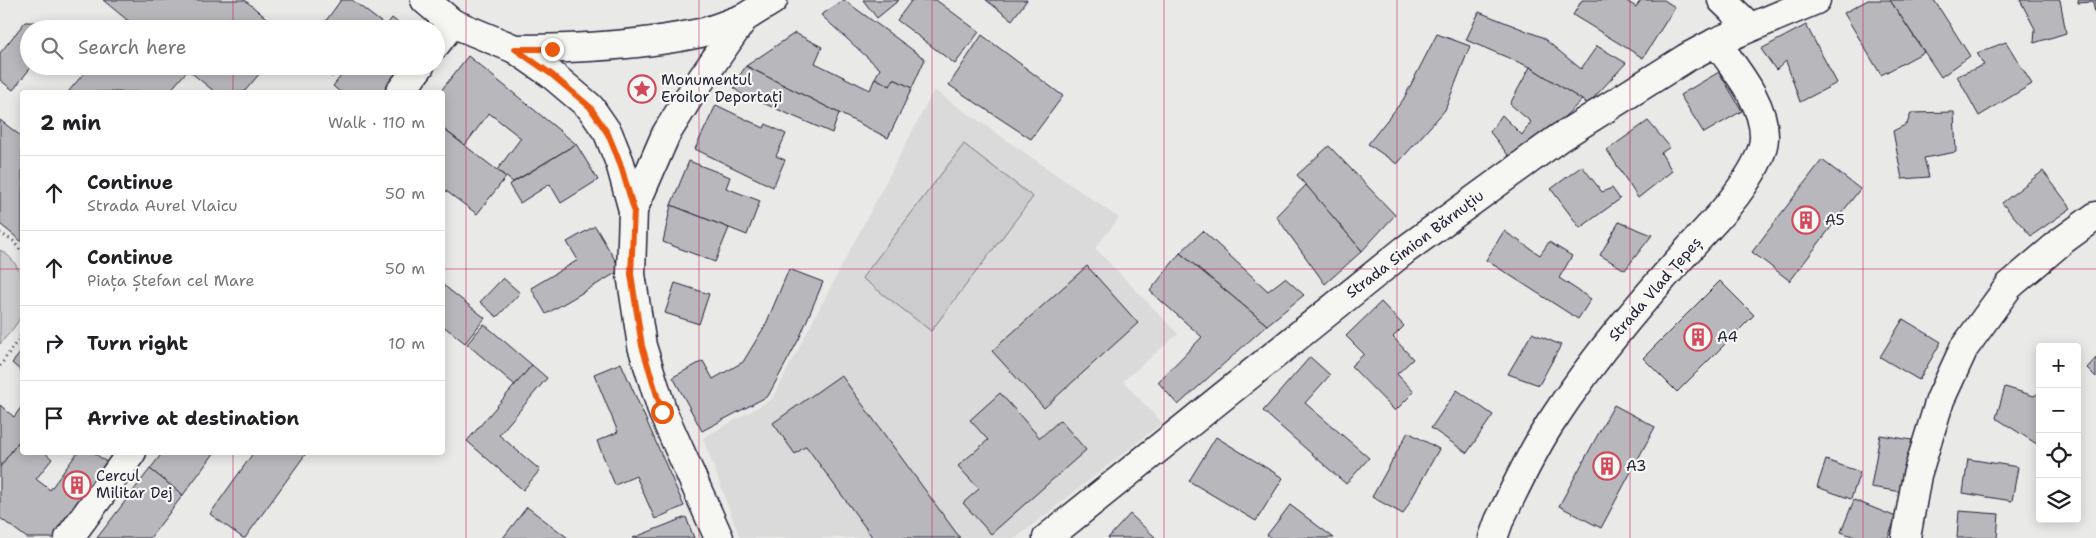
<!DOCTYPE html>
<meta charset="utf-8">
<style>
:root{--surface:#fff;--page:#f6f6f6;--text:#202124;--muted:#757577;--line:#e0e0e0}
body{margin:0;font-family:"Shantell Sans",sans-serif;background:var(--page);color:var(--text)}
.controls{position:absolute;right:15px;bottom:15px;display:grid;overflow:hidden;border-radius:5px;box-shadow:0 2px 12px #0003}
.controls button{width:45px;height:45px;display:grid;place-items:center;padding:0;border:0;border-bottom:1px solid var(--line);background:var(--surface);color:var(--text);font:25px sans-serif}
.stop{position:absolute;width:15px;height:15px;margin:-11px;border:4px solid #ea580c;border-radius:50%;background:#fff}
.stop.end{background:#ea580c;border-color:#fff;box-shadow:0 1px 5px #0008}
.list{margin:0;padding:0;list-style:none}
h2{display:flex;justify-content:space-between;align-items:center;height:65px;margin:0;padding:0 20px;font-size:21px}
h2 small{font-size:16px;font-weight:400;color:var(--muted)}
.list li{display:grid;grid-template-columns:32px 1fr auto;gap:15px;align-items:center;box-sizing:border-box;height:75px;padding:0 20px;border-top:1px solid var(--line)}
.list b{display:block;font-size:19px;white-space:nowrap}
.list p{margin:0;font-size:16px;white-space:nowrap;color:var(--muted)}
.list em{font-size:16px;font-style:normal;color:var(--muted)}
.icon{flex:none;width:28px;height:28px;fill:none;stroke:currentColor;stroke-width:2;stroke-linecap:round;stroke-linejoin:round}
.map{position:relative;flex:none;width:2096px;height:538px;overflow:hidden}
.search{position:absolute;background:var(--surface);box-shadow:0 2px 12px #0003;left:20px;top:20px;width:425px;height:55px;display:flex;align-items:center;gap:12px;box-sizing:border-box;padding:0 18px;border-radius:28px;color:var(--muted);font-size:19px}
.panel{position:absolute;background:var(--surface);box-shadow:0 2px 12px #0003;left:20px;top:90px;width:425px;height:365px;border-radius:5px}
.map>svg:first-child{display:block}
.built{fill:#dadada}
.green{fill:#ccccce;stroke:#777784}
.building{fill:#b8b8bc;stroke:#22223b}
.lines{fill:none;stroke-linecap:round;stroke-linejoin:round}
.minor-casing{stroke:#22223b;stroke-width:31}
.major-casing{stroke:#22223b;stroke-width:31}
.path{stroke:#22223b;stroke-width:3;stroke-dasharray:1 4;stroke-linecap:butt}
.minor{stroke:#f6f6f2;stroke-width:28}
.major{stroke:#f6f6f2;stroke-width:28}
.route{stroke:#ea580c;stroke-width:6}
.grid{fill:none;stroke:#c2185b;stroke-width:1;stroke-opacity:0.55}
.labels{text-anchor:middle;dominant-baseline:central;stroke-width:4.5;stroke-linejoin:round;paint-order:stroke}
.poi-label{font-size:15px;fill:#22223b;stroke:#f6f6f2;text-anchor:start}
.street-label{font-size:15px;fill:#22223b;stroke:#f6f6f2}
</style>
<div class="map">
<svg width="2096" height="538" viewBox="0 0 2096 538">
<rect width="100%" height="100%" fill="#e9e9e7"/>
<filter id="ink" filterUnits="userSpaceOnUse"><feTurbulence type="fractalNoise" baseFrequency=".02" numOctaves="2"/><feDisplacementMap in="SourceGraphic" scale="10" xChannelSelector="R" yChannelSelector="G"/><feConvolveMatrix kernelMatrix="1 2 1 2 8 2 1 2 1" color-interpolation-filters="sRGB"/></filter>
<g filter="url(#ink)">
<polygon class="built" points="934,90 1119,218 1095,248 1178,334 1123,381 1162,423 1016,538 740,538 703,438 772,399"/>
<g class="green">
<polygon points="964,144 1033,197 931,331 862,278"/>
<path d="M0 250C21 261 28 289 22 312 19 324 8 334 0 344Z"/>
</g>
<g class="building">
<polygon points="103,0 245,0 279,29 138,29"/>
<polygon points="341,0 352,0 386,26 392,18 406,29 320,29"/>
<polygon points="844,0 925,59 912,88 894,79 890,86 875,78 880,69 821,15"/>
<polygon points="863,0 899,0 877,18"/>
<polygon points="912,0 936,0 979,32 955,64 897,20"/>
<polygon points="986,0 1027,0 1012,20"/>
<polygon points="1582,0 1625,0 1636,7 1641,0 1664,0 1675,7 1643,58 1573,15"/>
<polygon points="1868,0 1890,0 1924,52 1881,75 1844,13"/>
<polygon points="1890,0 1934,0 1970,56 1941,77"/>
<polygon points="2020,0 2060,0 2066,33 2034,43 2035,29"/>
<polygon points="2078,0 2096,0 2096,19 2093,2 2078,3"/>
<polygon points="1479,12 1542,37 1581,69 1597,46 1626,63 1588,104 1530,67 1466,40"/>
<polygon points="128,20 138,29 121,29"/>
<polygon points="25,22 68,23 63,29 29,29 29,66 32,66 13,90 0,80 0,53"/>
<polygon points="1806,25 1837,83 1800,102 1786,61 1776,70 1761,49"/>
<polygon points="795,33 822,47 815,63 870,90 875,78 890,86 894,79 912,88 888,138 746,66"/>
<polygon points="1437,34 1470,46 1445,110 1397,164 1368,144 1403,100"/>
<polygon points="982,35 1063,96 1031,139 949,85"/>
<polygon points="2006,42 2032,84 1979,116 1957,76 1984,65 1977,53"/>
<polygon points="468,56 576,144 513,182 497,170 521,138 489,113 465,145 442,128 442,92 440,92"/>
<polygon points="90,66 183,66 188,70 169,92 68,92"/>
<polygon points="183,66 266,66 244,92 215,92"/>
<polygon points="318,66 340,66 332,77"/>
<polygon points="349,66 403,66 383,92 340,92 333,86"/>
<polygon points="746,66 839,113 832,133 740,93 735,89 734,84"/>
<polygon points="1530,67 1582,100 1515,164 1490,132 1502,115 1522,135 1531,122 1510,104"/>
<polygon points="1719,72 1742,111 1704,133 1680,95"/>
<polygon points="716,105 764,128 766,124 786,134 776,156 785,160 773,187 695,149"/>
<polygon points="1954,112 1956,152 1924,158 1929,177 1902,179 1893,131 1907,124 1911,113"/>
<polygon points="0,120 22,137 22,242 0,224"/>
<polygon points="1648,121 1670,147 1661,153 1672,171 1638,198 1607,150"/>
<polygon points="442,128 506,177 477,214 442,188"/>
<polygon points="576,144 598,180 561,203 550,184 520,203 509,185"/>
<polygon points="1329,146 1395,215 1362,251 1297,175"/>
<polygon points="1822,160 1860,189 1790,281 1752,252"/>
<polygon points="689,161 730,177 726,188 760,201 747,235 671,205"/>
<polygon points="1582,166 1602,192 1612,188 1620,199 1580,228 1551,189"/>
<polygon points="2043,171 2071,208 2031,236 2002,203"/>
<polygon points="1306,185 1362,251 1325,284 1276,216"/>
<polygon points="671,205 729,228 715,262 663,242"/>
<polygon points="1619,222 1652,235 1625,270 1600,255"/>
<polygon points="595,226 621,270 546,314 531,288 578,260 567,242"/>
<polygon points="1203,231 1268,291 1285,278 1304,295 1267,325 1180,253"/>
<polygon points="1504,231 1540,255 1549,242 1572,256 1559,278 1591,299 1578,319 1486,260"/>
<polygon points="1180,253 1267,325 1178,405 1158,382 1202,337 1150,291"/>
<polygon points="1087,266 1138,323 1044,408 992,351"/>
<polygon points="789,269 823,282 799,339 768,396 702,431 673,377 703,361 713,379 743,362 766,324"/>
<polygon points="503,278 520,293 497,317 480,302"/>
<polygon points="1720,281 1754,315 1677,392 1643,358"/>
<polygon points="675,283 709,294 699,324 665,313"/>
<polygon points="442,284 485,318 465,343 442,325"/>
<polygon points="1381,302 1404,326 1393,337 1413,359 1397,374 1414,392 1395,411 1351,366 1364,354 1346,336"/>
<polygon points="1903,319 1941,342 1919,380 1880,357"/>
<polygon points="484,324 532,365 515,385 467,344"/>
<polygon points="1532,333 1561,345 1539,385 1508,374"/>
<polygon points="22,351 22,372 12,363"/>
<polygon points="1310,357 1330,375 1305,403 1369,458 1346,484 1263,411"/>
<polygon points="2096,358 2096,377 2087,368"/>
<polygon points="621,363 684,506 655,519 636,476 615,485 597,441 618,432 594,374"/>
<polygon points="532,365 547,378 499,435 540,470 523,490 467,441"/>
<polygon points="841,375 960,538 873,538 806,446 795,454 773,423"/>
<polygon points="2005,387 2034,396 2040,392 2040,446 1996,418"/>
<polygon points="1457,390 1493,415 1467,453 1431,428"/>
<polygon points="1000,393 1040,438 1060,420 1086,450 991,534 963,503 979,489 958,466 988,440 970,420"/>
<polygon points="0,405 14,417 22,406 22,437 0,467"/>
<polygon points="1614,405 1655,427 1601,528 1559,506"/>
<polygon points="1408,432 1439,449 1403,514 1372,497"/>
<polygon points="1880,435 1912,440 1902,492 1871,487"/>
<polygon points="22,437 22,452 44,452 52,459 36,479 50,490 78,452 93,452 113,467 59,538 27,538 0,518 0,467"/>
<polygon points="1216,437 1283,478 1256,521 1189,481"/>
<polygon points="163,452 215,452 183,495 150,469"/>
<polygon points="254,452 307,452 245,538 243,538 210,514"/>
<polygon points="1968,459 2018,467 2012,501 1963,493"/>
<polygon points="1826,460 1860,472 1851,499 1817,487"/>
<polygon points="150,469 183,495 150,538 97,538"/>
<polygon points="1854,500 1896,517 1888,538 1858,538 1841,532"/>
<polygon points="1290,505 1334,538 1271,538 1267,535"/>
<polygon points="527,507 568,538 503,538"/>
<polygon points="1959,511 1999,514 1997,538 1957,538"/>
<polygon points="1130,514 1156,538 1108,538"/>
<polygon points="686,517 694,538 633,538"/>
</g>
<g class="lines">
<g class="minor-casing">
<g id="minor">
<polyline points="425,0 452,23 515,49 551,74 590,107 608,133 620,163 633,210"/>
<polyline points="1722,0 1750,27"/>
<polyline points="436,44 452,23"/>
<path d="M515 49C577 49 639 46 700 33 714 30 729 23 744 18"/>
<polyline points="400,92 420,66"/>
<polyline points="69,538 132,452"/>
<polyline points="1047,538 1405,250 1559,138 1686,58 1716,42 1816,0"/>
<path d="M1493 538 1499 521C1515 489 1530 455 1550 424 1596 353 1652 289 1709 227 1727 208 1763 165 1764 138 1765 103 1735 69 1716 42"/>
<polyline points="1906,538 1917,475 1940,400 1964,348 2009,286 2063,240 2096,216"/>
</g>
</g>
<g class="major-casing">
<polyline id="major" points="719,538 663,413 642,346 631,274 633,210 666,134 689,97 744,18 773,0"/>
</g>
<g class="path">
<polyline points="0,233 13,241 22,252"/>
<polyline points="0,366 22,334"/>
</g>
<use href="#minor" class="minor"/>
<use href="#major" class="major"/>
</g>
</g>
<g class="lines" filter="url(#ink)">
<polyline class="route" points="552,49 515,49 551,74 590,107 608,134 620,163 634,210 631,274 642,346 662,412"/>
</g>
<path class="grid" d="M233 0V29M466 0V538M699 0V538M932 0V538M1164 0V538M1397 0V538M1630 0V538M1863 0V538M233 66V92M0 269H22M442 269H2096M233 452V538"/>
<defs>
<g id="sight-ring" transform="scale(1.4375)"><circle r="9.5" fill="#f6f6f2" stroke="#d1495b" stroke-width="1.5"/><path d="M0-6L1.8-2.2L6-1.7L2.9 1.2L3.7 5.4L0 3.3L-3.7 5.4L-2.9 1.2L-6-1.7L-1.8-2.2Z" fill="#d1495b"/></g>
<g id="building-ring" transform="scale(1.4375)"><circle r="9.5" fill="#f6f6f2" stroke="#d1495b" stroke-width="1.5"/><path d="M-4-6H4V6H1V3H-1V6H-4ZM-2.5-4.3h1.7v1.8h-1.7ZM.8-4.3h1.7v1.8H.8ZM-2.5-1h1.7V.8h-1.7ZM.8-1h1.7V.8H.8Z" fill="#d1495b"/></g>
</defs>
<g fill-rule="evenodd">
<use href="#sight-ring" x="642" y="89"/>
<use href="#building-ring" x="1806" y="220"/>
<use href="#building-ring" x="1698" y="337"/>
<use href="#building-ring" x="1607" y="466"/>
<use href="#building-ring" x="77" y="485"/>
</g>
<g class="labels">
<g class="poi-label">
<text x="661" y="80">Monumentul<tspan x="661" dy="17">Eroilor Deportați</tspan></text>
<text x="1825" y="220">A5</text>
<text x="1717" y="337">A4</text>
<text x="1626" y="466">A3</text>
<text x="96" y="476">Cercul<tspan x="96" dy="17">Militar Dej</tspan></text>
</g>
<g class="street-label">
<text transform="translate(1415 244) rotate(-37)">Strada Simion Bărnuțiu</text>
<text transform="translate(1655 289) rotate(-49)">Strada Vlad Țepeș</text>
</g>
</g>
</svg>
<div class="controls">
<button>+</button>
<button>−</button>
<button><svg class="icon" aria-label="locate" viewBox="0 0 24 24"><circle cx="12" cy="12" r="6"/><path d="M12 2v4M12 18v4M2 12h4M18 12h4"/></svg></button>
<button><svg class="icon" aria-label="layers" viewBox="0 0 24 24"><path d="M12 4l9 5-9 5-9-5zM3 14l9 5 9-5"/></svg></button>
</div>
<div class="stop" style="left:662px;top:412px"></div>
<div class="stop end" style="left:552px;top:49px"></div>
<div class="search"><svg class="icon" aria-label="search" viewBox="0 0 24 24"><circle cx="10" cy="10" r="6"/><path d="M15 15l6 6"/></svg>Search here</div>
<section class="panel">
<h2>2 min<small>Walk · 110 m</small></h2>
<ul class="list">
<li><svg class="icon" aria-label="ahead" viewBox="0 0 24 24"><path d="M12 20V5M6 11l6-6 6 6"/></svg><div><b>Continue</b><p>Strada Aurel Vlaicu</p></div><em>50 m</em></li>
<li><svg class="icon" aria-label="ahead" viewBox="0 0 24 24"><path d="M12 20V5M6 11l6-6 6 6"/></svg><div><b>Continue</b><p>Piața Ștefan cel Mare</p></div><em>50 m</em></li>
<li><svg class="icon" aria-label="right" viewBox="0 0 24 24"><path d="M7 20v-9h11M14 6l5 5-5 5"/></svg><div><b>Turn right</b></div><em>10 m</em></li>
<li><svg class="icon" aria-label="arrive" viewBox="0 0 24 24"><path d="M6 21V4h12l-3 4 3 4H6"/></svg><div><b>Arrive at destination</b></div></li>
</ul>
</section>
</div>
